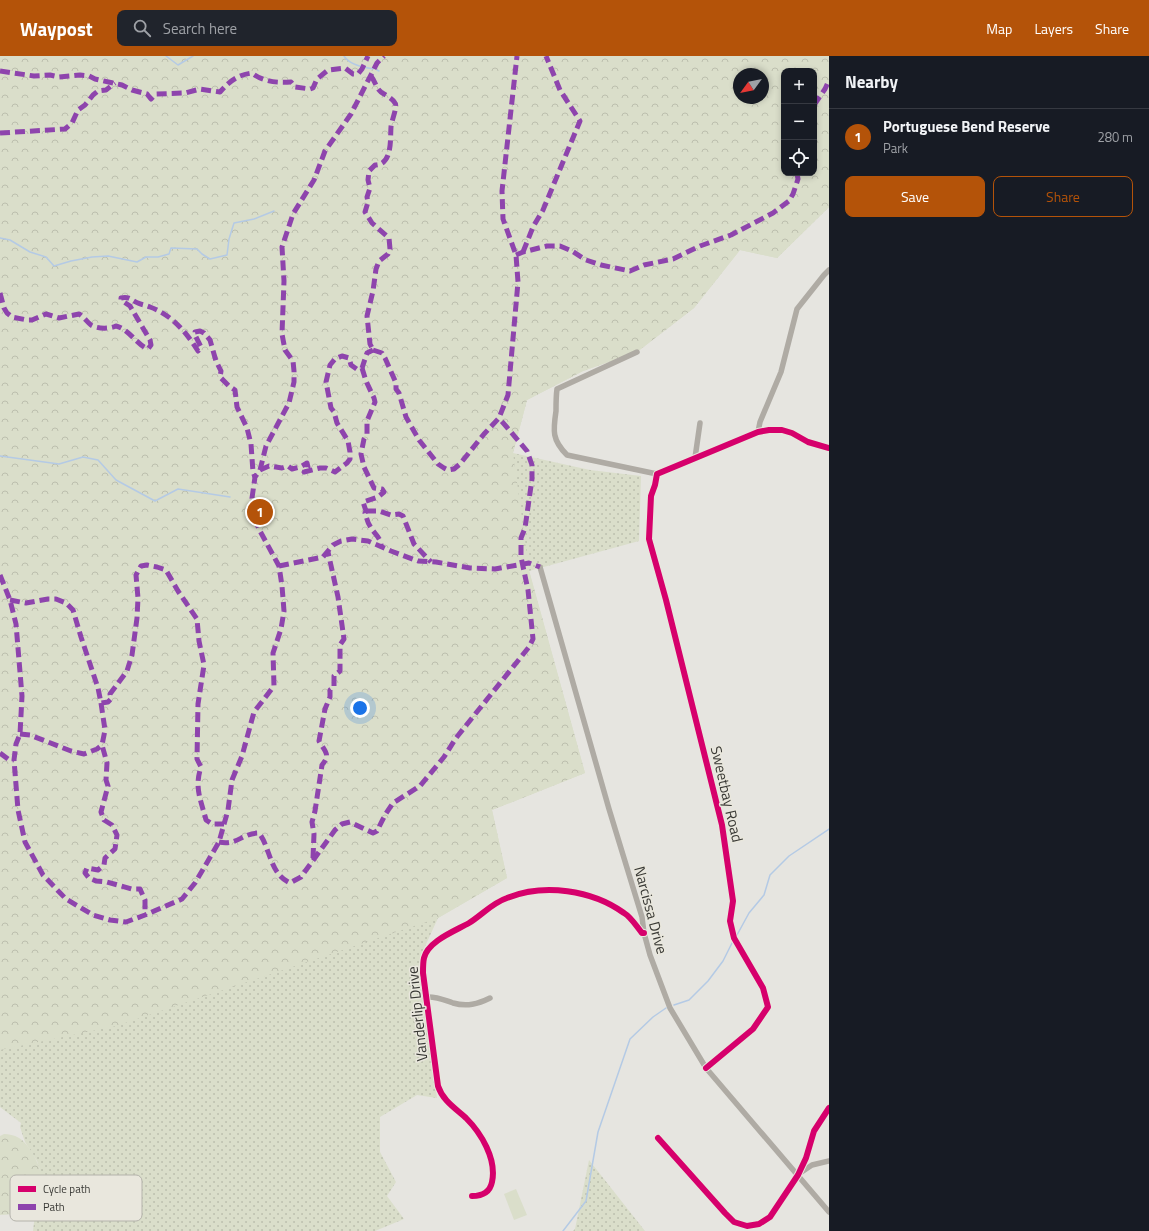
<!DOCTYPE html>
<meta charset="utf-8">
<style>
:root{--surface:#171b24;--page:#20242c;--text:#f1f3f6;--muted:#9ea1a6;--line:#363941;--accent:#b45309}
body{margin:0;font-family:"Titillium Web",sans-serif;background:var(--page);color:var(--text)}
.controls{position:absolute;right:12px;top:12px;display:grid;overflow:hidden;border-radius:8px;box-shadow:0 2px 6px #0003}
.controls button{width:36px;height:36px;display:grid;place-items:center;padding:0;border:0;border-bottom:1px solid var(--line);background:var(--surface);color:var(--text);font:20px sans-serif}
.compass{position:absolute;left:733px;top:12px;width:36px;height:36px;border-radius:50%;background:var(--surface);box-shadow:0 2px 6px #0003;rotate:237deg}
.you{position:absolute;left:360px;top:652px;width:14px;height:14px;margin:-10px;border:3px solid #fff;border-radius:50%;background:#1a73e8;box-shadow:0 0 0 6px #1a73e833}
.badge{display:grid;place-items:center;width:26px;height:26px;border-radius:50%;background:var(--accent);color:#fff;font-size:13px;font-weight:700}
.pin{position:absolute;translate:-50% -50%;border:2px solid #fff;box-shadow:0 1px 4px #0006}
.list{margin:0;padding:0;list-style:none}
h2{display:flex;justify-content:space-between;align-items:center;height:52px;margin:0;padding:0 16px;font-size:17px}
h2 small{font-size:13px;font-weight:400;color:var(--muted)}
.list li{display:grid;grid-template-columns:26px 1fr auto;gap:12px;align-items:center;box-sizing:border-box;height:56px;padding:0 16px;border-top:1px solid var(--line)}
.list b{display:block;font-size:15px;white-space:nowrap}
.list p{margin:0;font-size:13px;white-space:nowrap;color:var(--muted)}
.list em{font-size:13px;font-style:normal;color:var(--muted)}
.actions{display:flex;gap:8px;padding:12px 16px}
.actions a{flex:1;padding:9px 0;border:1px solid var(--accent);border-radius:8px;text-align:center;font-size:14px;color:var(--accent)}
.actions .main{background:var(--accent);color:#fff}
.icon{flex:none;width:22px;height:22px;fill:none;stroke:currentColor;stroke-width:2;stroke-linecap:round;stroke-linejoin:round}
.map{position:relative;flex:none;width:829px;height:1175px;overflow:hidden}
header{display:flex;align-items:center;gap:24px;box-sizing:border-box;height:56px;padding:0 20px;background:var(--accent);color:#fff}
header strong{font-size:19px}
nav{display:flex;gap:22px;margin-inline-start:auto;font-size:14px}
.search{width:280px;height:36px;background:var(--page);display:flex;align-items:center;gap:10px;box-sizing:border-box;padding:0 14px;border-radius:8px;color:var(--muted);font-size:15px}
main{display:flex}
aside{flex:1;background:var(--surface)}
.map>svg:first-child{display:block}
.grass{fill:url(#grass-dots);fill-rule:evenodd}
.park{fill:url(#park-crowns);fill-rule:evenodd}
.pitch{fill:#dadeca}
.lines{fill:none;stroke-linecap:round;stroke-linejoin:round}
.stream{stroke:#b4cae5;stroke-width:1.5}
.street{stroke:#afaba4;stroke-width:5.5}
.quiet{stroke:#8e44ad;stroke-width:5;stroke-dasharray:10 5;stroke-linecap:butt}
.cycleway-casing{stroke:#e9e7dd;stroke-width:8}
.cycleway{stroke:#d6006c;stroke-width:6}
.labels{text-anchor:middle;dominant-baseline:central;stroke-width:3;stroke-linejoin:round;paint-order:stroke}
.street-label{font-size:15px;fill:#393935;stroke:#e9e7dd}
.key{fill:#e9e7dd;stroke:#b4b3ab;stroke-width:1}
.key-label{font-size:11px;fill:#393935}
</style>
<header>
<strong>Waypost</strong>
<div class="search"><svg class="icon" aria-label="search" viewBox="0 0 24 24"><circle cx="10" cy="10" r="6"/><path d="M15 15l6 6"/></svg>Search here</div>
<nav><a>Map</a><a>Layers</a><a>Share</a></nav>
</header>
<main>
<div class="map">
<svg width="829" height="1175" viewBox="0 0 829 1175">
<defs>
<pattern id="grass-dots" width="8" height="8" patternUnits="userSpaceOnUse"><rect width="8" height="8" fill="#dadeca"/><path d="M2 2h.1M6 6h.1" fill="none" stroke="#bcbfae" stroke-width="1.8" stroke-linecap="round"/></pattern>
<pattern id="park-crowns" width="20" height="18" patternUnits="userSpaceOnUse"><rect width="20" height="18" fill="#dadeca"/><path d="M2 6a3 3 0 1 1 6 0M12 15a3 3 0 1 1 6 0" fill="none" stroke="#bcbfae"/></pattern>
</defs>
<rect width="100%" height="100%" fill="#e6e5e0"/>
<g class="grass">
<path d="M0 0H829V151L777 202 740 194 694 252 637 296 583 315 527 344 513 397 590 414 641 420 639 485 529 515 585 717 492 754 507 822 438 862 422 897 419 910 437 1042 417 1039 380 1061V1096L396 1126 387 1140 404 1163 375 1175H33L40 1114 37 1105 25 1086 20 1071 21 1067 0 1051ZM784 15H814V117H784ZM739 18H763V42H739Z"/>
<polygon points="589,1104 645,1175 573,1175 575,1173"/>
</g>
<g class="park">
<path d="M0 0H829V151L777 202 740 194 694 252 637 296 583 315 527 344 513 397 529 514 585 717 492 754 507 822 438 862 116 970 0 994ZM784 15H814V117H784ZM739 18H763V42H739Z"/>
<path d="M4 1078C9 1078 14 1079 19 1082 29 1088 40 1108 41 1120L36 1157 0 1159V1080Z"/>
</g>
<polygon class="pitch" points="516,1133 527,1159 514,1164 504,1138"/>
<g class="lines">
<g class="stream">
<polyline points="166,0 178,9 193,0"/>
<path d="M344 0C350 9 363 11 373 13"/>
<polyline points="377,14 379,15"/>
<polyline points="0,182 10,184 30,196 46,201 54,210 71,205 92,201 108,200 137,206 146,201 158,201 169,198 171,192 197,193 202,198 210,203 227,199 229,183 234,167 254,163 274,155"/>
<polyline points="0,400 59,408 83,401 98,404 116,424 155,445 178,433 230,441"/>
<polyline points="737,879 749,857 764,839 770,819 789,800 829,773"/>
<polyline points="674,949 689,944 708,925 723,905 732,887"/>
<polyline points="563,1175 586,1145 598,1076 630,983 653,961 666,952"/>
</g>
<g class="street">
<path d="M637 296 557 333C556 340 556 348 556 355 553 375 552 384 567 399L657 418"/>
<polyline points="758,376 760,366 781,316 797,253 824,219 829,214"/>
<polyline points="695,402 700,367"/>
<polyline points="540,511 609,753 642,861 644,877 650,899 670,952 706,1012 829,1156"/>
<path d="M426 941C436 940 444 944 453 947 467 951 478 948 490 942"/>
<polyline points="706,1012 753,973 768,951 763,932 734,882 730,865 733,845 722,769 666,544 649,483 651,440 655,429 657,418 758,376 769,374 782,374 792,377 808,386 829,392"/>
<polyline points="658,1082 725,1157 734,1166 747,1170 759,1168 770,1161 798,1119 806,1102 814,1075 829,1052"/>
<polyline points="800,1117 812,1109 829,1105"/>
<path d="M472 1140C482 1140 490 1136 492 1126 497 1103 481 1077 466 1062 455 1052 443 1045 438 1030L423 917C423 912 423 906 424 902 428 885 455 875 469 867 482 859 492 847 507 842 544 827 592 834 624 857 631 861 637 871 642 877H644"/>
</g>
<g class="quiet">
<path d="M0 15 34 20 50 19 59 21 80 19 89 20 95 23 122 29 132 34 147 38 151 43 156 38 185 37 200 33 220 36C230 25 237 19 252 17 263 26 278 27 291 26L295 31 310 33 313 32 317 23 328 14 345 12 353 18H358L362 13 368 0"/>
<path d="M371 20C375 25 376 32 381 36 385 39 392 42 395 47 398 50 391 66 391 71 390 82 393 109 375 109L369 115 368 124 370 132 367 141 368 146 365 156 372 167 389 182 390 193 388 198 379 205 376 213 373 235 367 260 370 288 373 294"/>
<polyline points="814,49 825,33 829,24"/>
<polyline points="0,77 65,73 72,67 78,54 85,49 93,39 98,35 106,34 115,27"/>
<polyline points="523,196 533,171 543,154 580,65 560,34 546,0"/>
<polyline points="516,199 523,196 547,190 560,190 572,195 586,204 601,209 630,215 644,209 673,203 700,190 731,179 773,157 789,145 793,138 798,123 797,117"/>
<path d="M0 237 4 252 7 257 12 261 27 264H32L46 258 59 262 79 258C84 261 87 266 91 269 97 273 110 273 116 270 129 273 137 289 148 293L151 289 150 284 130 250 121 244V242C129 240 131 244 138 247 142 249 146 249 150 251 172 259 186 276 198 295L201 291 195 279V276L200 275 204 277 210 284 216 305 221 315 220 321 229 330 235 334 237 351 247 372 251 388 253 416 255 421"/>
<polyline points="373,294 382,297 385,302 396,327 396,333 399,337 406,361 419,384 438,408 444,412 448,414 454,413 460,408 484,378 499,362 508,339 518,226 516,199 503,163 502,135 517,0"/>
<path d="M362 312 366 325 374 342 375 346 367 365V378L364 383 361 398 364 411 374 432 382 433 384 436 378 441 363 446 366 455 365 457C367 462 367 466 370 470 373 477 382 482 381 491"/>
<polyline points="260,414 269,410 282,412 288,410 292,413 300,411 307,407 308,411 304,416 320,412 326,412 335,416 347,407 350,403 350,396 348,385 337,367 334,356 331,352 326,326 330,309 335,303 342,300 349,302 351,309 358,314 362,312 367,297 373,294"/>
<polyline points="366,455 379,455 391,459 399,458 403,460 414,488 431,506"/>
<polyline points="279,510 323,501 333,489 341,485 352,483 368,485 391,495 418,505 436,506 470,512 495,513 529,507 540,511"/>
<polyline points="0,519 10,544 16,568 22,640 20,678 16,688 14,704 18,754 25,786 43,819 66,843 93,859 110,864 126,866 145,859 182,843 195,827 219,786 228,754 232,724 242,700 254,656 274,630 273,597 281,573 284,555 282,530 279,510 260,475 255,464 252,442 255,421 260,414 266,390 289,347 294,326 294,315 293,305 285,294 282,278 284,225 282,191 293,158 314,124 325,95 351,58 377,7 384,0"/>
<path d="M10 544 26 547 48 543H56L66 547 73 554 81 581 98 632 101 647 108 646 111 643 110 638 127 615 132 599 137 562 138 542 136 519 141 510 147 509 157 511 166 514 178 535 197 563 199 585 204 609 198 648 197 703 201 711C194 732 201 744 206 764L212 768H224"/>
<polyline points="101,647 105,674 102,689 107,707 106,724 108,730 101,756 104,764 112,769 117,779 115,793 105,802 104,809 98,814 87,812 85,817 89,822 96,825 107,826 132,833 140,833 145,844 145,859"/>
<polyline points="20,678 30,679 71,695 84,698 97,693 102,689"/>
<polyline points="0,697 8,703 14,704"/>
<path d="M219 786C237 790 242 777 259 777 271 793 269 817 290 827L301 821 335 774 342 768 350 766 373 777 377 775 385 759 393 747 420 730 444 701 456 682 529 591 533 583 528 534 521 501V482L525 472 532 423V409L527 395 499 362"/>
<path d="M313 802 314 778 312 766 315 755 322 709C331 698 325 696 319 685L325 653 330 641V634L334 631V620L340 615V589L344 583 338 541 328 496"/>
</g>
<g class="cycleway-casing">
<g id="cycleway">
<polyline points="706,1012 753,973 768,951 763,932 734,882 730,865 733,845 722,769 666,544 649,483 651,440 655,429 657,418 758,376 769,374 782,374 792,377 808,386 829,392"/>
<polyline points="658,1082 725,1157 734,1166 747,1170 759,1168 770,1161 798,1119 806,1102 814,1075 829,1052"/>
<path d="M472 1140C482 1140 490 1136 492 1126 497 1103 481 1077 466 1062 455 1052 443 1045 438 1030L423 917C423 912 423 906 424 902 428 885 455 875 469 867 482 859 492 847 507 842 544 827 592 834 624 857 631 861 637 871 642 877H644"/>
</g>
</g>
<use href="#cycleway" class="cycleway"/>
</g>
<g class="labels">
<g class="street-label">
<text transform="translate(727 738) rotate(77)">Sweetbay Road</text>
<text transform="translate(651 854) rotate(75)">Narcissa Drive</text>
<text transform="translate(417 958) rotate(-96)">Vanderlip Drive</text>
</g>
</g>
<rect x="10" y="1119" width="132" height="46" rx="6" class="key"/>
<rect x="18" y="1130" width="18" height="6" fill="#d6006c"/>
<rect x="18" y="1148" width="18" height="6" fill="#8e44ad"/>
<g class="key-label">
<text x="43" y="1137">Cycle path</text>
<text x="43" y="1155">Path</text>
</g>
</svg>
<div class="controls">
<button>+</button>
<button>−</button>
<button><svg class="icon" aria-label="locate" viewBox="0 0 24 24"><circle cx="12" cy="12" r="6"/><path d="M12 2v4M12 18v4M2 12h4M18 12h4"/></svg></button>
</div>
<svg class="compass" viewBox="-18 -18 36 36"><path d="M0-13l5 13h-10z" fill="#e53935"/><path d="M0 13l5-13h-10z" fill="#9ea1a6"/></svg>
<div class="you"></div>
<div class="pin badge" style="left:260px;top:456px">1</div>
</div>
<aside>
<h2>Nearby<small></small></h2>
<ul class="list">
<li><span class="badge">1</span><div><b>Portuguese Bend Reserve</b><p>Park</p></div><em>280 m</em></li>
</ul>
<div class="actions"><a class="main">Save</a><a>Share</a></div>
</aside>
</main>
